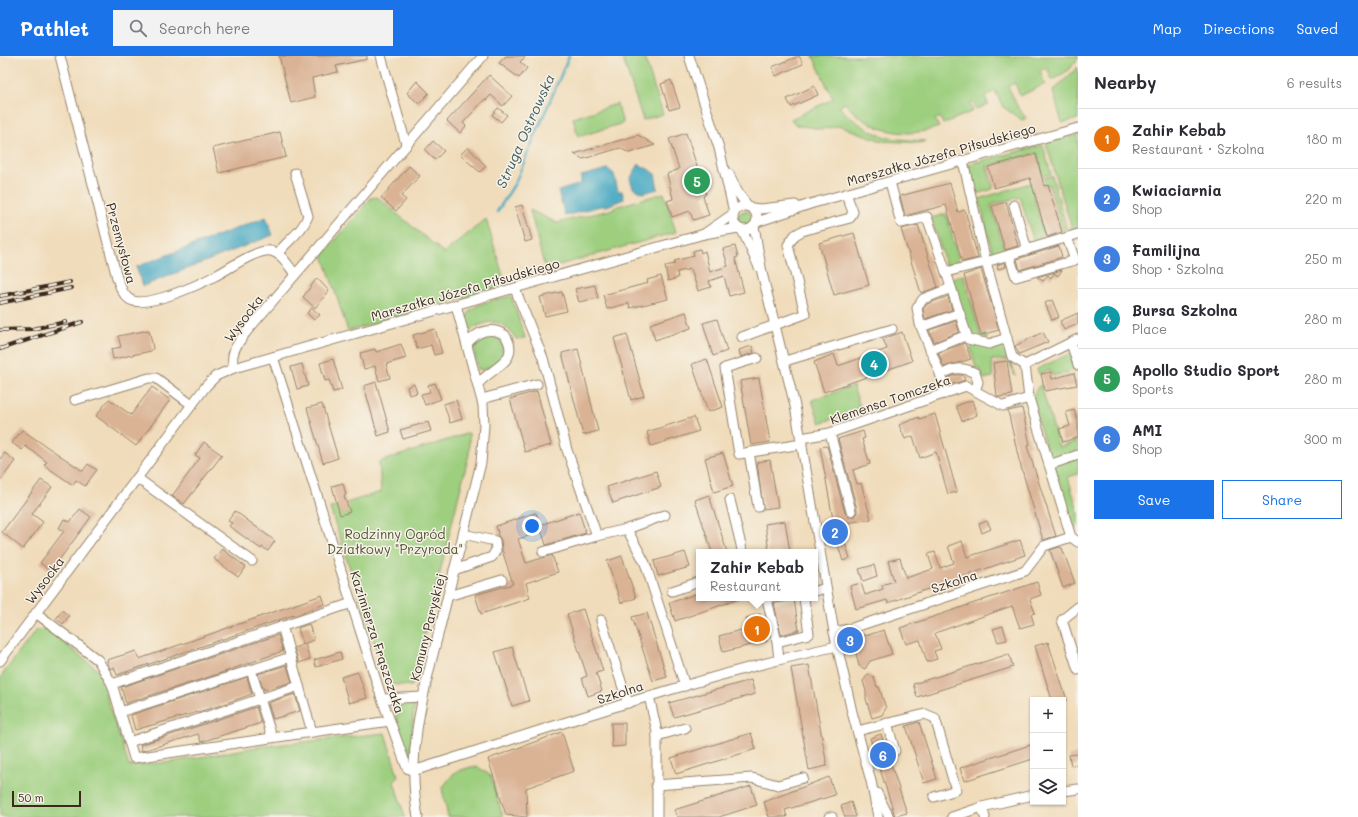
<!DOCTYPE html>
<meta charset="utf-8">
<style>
:root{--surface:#fff;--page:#f2f2f3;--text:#2b2b33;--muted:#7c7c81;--line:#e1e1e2;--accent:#1a73e8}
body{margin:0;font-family:Mali,sans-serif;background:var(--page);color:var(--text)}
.controls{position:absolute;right:12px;bottom:12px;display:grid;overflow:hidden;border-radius:0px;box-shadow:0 1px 3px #0004}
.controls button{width:36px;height:36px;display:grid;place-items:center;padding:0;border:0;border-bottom:1px solid var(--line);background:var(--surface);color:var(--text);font:20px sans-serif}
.scale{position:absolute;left:12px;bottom:10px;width:69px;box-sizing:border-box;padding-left:4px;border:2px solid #3b2a1e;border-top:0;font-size:11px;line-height:14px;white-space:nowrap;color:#3b2a1e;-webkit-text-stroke:3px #f7f3e8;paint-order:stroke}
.you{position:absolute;left:532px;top:470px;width:14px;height:14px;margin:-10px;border:3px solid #fff;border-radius:50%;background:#1a73e8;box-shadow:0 0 0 6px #1a73e833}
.badge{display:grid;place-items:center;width:26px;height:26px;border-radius:50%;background:var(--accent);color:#fff;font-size:13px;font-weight:700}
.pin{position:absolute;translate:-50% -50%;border:2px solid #fff;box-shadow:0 1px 4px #0006}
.popup{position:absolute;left:696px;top:493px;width:122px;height:52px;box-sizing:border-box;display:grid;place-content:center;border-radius:0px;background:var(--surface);filter:drop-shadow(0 1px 3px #0005);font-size:13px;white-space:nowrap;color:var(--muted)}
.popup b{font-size:15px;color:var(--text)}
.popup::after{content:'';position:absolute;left:50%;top:100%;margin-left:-8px;border:8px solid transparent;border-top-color:var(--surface)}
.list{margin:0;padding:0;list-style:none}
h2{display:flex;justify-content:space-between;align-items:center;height:52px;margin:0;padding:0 16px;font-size:17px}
h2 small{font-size:13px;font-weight:400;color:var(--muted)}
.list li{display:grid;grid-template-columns:26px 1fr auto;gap:12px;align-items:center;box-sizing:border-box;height:60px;padding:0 16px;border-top:1px solid var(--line)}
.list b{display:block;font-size:15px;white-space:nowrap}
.list p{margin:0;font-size:13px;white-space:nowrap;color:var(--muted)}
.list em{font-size:13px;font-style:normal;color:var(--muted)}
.actions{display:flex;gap:8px;padding:12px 16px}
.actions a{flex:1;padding:9px 0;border:1px solid var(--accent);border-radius:0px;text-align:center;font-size:14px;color:var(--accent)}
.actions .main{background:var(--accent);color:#fff}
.icon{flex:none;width:22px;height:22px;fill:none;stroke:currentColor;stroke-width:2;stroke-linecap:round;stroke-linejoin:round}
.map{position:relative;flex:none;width:1078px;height:761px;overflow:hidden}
header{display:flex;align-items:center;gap:24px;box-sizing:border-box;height:56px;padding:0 20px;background:var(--accent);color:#fff}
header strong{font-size:19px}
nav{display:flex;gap:22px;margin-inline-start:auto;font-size:14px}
.search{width:280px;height:36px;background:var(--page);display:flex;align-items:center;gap:10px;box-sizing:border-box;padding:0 14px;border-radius:0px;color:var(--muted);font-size:15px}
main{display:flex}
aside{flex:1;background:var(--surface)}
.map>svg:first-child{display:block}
.green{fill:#9dcf7f;stroke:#6c7c4e}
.water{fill:#42a7c2;stroke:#3e6870}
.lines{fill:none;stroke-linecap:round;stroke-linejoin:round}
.stream{stroke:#42a7c2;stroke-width:2.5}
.building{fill:#dab395}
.minor-casing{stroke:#96836c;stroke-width:11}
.minor{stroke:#fff;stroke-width:9}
.rail-casing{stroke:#3b2a1e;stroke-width:4}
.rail{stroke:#f7f3e8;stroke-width:2.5;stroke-dasharray:8;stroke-linecap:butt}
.labels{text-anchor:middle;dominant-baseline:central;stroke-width:3;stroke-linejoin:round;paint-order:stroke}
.street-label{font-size:13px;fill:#3b2a1e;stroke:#f7f3e8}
.park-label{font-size:13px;fill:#545336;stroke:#f7f3e8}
.water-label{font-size:14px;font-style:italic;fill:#3e5c60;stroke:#f7f3e8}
</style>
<header>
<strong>Pathlet</strong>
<div class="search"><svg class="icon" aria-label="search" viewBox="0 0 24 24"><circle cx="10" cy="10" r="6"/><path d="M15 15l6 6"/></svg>Search here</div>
<nav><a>Map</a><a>Directions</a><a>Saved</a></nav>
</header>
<main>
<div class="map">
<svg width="1078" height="761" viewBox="0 0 1078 761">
<rect width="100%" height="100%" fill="#f7f3e8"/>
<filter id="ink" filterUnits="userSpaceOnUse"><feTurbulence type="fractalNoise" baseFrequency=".025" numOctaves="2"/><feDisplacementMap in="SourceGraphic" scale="8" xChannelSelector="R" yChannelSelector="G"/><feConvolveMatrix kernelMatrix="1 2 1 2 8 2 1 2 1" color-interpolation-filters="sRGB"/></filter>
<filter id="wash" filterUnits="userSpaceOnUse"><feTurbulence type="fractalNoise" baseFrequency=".012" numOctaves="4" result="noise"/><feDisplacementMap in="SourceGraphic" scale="16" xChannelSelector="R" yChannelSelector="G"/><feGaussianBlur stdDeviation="0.9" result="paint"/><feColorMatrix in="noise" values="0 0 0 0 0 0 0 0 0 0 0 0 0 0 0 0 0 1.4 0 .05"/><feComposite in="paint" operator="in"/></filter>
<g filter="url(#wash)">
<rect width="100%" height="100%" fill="#f0dcba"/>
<g class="green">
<polygon points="622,0 644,0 663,58 643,64"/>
<path d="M813 0H1078V3L1069 14 1052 24 1047 11 1040 15 1045 28 1020 40 1015 27 1008 30 1018 52 1026 62 1022 64 1003 51 995 35 985 40 988 48 976 54 973 46 970 48 973 55 943 68 940 61 935 64 939 71C904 84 869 75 845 47L839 51C855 66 875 81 897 83 907 84 916 84 926 85L919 87 882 85 840 70 821 73 796 69 791 63 833 43Z"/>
<polygon points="1078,11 1078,63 1062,67 1053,35"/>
<polygon points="617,48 623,67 578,81 573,62"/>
<polygon points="1078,79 1078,175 1073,176 1046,87"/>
<polygon points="1043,89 1051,118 1043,120 1037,97 987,110 993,133 976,138 969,108"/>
<polygon points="1052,120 1068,177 1064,178 1049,128 1032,133 1044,179 1033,183 1020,141 991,149 1005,194 993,198 979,143"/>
<polygon points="664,137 676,176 545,213 530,154 557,167 610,154 615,151"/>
<polygon points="377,141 444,197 486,163 506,230 348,275 323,199 371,142"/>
<circle cx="745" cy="162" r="7"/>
<polygon points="946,158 959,205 946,209 931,162"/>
<polygon points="963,219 981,280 986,279 988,286 969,281 951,223"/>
<path d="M511 240 525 282 516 283C502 262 490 262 469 275 468 271 466 266 467 262 469 246 499 244 511 240Z"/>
<path d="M491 278 497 279C511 297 498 306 483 314L478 313C474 296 469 283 491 278Z"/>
<polygon points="1007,287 1015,320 1009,304 991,304 993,321 983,323 979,312 976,313 971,292 974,288 992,292"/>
<polygon points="1078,294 1078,314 1075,315 1074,314 1053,320 1050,314 1039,318 1037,313"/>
<polygon points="1041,329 1059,391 1078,385 1078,418 1068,421 1078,456 1078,471 1071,473 1031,343 1038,331"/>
<polygon points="853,330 861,354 820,367 812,344"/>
<polygon points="469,377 469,398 412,630 388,628 330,452 381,436 379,406"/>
<polygon points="47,573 98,614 129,710 172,706 257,691 385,677 398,720 394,726 405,761 0,761 0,622 36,574"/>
<polygon points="404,646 413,648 414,651 410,705 408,705 396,666 396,651"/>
<polygon points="471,711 478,711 491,720 503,761 448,761 442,732 455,716"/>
</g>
<g class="water">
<polygon points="639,108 655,117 658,133 643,137 633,132 630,123"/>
<polygon points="608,113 614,118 618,135 622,135 624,143 607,150 600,150 565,160 558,135 581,128 581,120"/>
<polygon points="266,161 273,179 143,230 136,211"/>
</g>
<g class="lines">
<polyline class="stream" points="497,156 515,127 569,0"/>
</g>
<g id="blocks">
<g class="building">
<polygon points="279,0 367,0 367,3 336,10 338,16 312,22 315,41 291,47"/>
<polygon points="506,0 526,0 520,6 527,12 519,22 499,7"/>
<polygon points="799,0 803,8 776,20 772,11"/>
<polygon points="489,19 512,40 503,50 491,39 486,44 485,43 463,67 466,70 460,77 447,65"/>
<polygon points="671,24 680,51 669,54 661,28"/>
<polygon points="417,25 429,37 419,48 407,37"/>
<polygon points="814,30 818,39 791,51 787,43"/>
<polygon points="498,52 507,59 501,66 492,59"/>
<polygon points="280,76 286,101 219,117 213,92"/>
<polygon points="686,77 706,138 703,140 709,159 693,164 690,155 672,161 667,145 673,143 667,118 679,113 669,83"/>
<polygon points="638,79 655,89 629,97 620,92 583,103 574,98"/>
<polygon points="433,85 444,95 435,104 425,94"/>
<polygon points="468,91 486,110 480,116 460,99"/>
<polygon points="1036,98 1044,130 1048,129 1062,176 1047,181 1030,122 994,132 988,111"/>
<polygon points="409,110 420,120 401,140 406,144 396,155 381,142"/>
<polygon points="950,127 958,156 965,154 978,202 962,206 946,149 905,160 900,140"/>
<polygon points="1006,146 1018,190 1005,194 992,150"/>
<polygon points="522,149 532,184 525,186 515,151"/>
<polygon points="918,169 938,231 921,237 901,173"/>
<polygon points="854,177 869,229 834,239 819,187"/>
<polygon points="735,190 738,201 735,202 744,236 729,240 724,220 709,225 711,231 698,235 691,213 677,216 678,222 668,225 665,210 675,208 674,205 694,200 693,195 700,193 701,197 705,195 710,216 728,210 723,193"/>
<polygon points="1059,190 1062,201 1020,214 1017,203"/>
<polygon points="1005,206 1006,211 998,213 997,209"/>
<polygon points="981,213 999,274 981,279 964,219"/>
<polygon points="1062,214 1058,220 1054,217 1051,222 1048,219 1043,225 1037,221"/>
<polygon points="661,220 668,243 630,252 629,247 607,253 603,239 648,227 647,224"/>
<polygon points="317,222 329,235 315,252 303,241"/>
<polygon points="595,229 598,242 579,246 575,233"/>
<polygon points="562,236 567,255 545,260 540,241"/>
<polygon points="948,240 952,254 925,263 923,253 927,248"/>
<polygon points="1052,244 1059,261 1052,264 1045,247"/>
<polygon points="312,252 320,259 314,264 307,257"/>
<polygon points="686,256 691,272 655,284 650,268"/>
<polygon points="1078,257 1078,268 1064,274 1060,265"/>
<polygon points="717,263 727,295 713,300 703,267"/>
<polygon points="956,265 959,276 934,286 929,274"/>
<polygon points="435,273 442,297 434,299 431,289 417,293 413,279"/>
<polygon points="149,274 153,292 151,295 113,303 111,293 121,291 118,280"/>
<polygon points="902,276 912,305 824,336 814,306 834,298 838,310 887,293 883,283"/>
<polygon points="1043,276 1048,286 1019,298 1015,290"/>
<polygon points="627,278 644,340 631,344 614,282"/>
<polygon points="964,287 966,289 971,303 944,311 938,297"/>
<polygon points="401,288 406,302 386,308 390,322 379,325 375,310 364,313 360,297 375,293 376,296"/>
<polygon points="752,290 754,297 741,301 739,294"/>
<polygon points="578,293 598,375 583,379 562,297"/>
<polygon points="333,303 342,334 333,336 329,324 325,325 320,307"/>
<polygon points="707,303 723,351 708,356 692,308"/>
<polygon points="1007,305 1012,339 999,341 997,340 993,307"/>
<polygon points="302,308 308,330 297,333 291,311"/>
<polygon points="1051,316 1052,323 1074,317 1077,329 1045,335 1041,318"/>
<polygon points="955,319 963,319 965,324 949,329 948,322"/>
<polygon points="759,322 770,386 751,389 740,325"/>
<polygon points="376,326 390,376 378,380 364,330"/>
<polygon points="435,327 441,343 425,349 421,338 430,336 428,329"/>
<polygon points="414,328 417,337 409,339 407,331"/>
<polygon points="152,331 170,344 136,390 96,360 109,343 131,359"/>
<polygon points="537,335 551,389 525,396 510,343"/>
<polygon points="456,344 462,363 450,367 444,348"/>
<polygon points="972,344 977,359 962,365 956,350"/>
<polygon points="322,348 338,402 323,407 307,352"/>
<polygon points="1022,352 1030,389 1027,390 1056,480 1043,484 1019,404 1008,355"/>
<polygon points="1074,354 1078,366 1078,381 1063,386 1059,373 1070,370 1066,356"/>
<polygon points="935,358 957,436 948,438 936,396 920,402 913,380 905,383 899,369 919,361 919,363"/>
<polygon points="694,361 699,375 651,390 647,376"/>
<polygon points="428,366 431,375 403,383 400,374"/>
<polygon points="22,374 83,415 88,408 97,414 96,415 85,430 76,424 73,429 44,409 47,406 34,396 25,390 22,394 12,387"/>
<polygon points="863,375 865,382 862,383 870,408 853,414 857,428 861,427 871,463 834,469 820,391 827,390 845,457 849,461 853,461 857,457 857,453 838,383"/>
<polygon points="204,386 222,399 184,448 172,440 200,402 195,399"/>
<polygon points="5,397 15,405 0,425 0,403"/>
<polygon points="723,397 733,430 714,436 705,402"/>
<polygon points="770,404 778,451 763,453 757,406"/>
<polygon points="656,415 661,431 613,447 607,431"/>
<polygon points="41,424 52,431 32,458 43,466 23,493 2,476"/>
<polygon points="343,427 346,439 344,440 350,456 340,459 332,430"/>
<polygon points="709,439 727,496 712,496 695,444"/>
<polygon points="80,453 91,461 51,515 40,507 64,475 59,472 64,463 70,466"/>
<polygon points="235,455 275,485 268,495 262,491 261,493 229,470 232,467 228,465"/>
<polygon points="579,456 586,477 546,489 542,476 518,483 526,507 552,499 558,516 526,527 530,542 481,558 475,539 513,528 502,494 501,484 497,478 498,477 496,470 536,457 540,469"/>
<polygon points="785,465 790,496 769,496 765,468"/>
<polygon points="987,465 991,473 982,477 979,468"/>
<polygon points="1020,484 1025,499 888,547 887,544 856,553 850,530 861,527 865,539 883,533 882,529 894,525 888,505 900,502 906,522 933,513 928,498 935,496 940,512 954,507 948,490 962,485 967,501"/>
<polygon points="845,487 850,502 843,505 838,489"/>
<polygon points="1059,491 1062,492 1075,527 1063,532 1050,494"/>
<polygon points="222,493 246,511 238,521 214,503"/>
<polygon points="685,496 690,511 658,520 654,505"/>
<polygon points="622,500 636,542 621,547 607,505"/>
<polygon points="874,509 877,520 863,525 859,513"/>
<polygon points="1037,526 1041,539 1030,543 1035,557 1031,558 1034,568 1020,572 1012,550 935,577 941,593 934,595 937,603 927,606 920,584 906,588 900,572"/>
<polygon points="699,537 699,542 739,543 675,565 669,547"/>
<polygon points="322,539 325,548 305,555 305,556 294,560 294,559 117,619 114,611 110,613 107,604 136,595 139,603"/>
<polygon points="794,544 799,574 781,579 774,547"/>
<polygon points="583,553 603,615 596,617 602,635 588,640 582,622 587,620 567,558"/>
<polygon points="62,554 69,560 63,568 56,563"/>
<polygon points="647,557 667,621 653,625 632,561"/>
<polygon points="760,558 767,585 723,596 719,580 748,572 746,562"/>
<polygon points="309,568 314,584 303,588 298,572"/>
<polygon points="1003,570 1007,584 998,586 993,573"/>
<polygon points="884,574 892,598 870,605 865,613 859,610 853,585 856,581 864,578 865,580"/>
<polygon points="278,579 283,595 218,618 126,647 121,631"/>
<polygon points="1048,586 1067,644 1052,644 1035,590"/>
<polygon points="305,588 310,603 299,607 294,592"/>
<polygon points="512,591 529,645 512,650 495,596"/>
<polygon points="340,596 342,603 316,611 314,604"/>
<polygon points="1009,598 1013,611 917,641 913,628"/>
<polygon points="287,609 292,626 264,634 258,618"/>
<polygon points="809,609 827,710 809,714 791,612"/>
<polygon points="358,616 367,642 349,647 341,621"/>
<polygon points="868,618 874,622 877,631 879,631 886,652 882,659 872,662 866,643 866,635 863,625"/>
<polygon points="247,621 252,638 215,651 135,674 131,659"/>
<polygon points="751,624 755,638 674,661 669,647"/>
<polygon points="295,638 300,655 273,663 268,647"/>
<polygon points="256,651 261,667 201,686 198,678 142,695 140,689"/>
<polygon points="919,666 937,723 924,727 906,670"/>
<polygon points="611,667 625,667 625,690 612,691"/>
<polygon points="562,676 574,715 526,732 527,761 506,759 488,703"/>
<polygon points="751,677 756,693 676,718 671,702"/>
<polygon points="881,678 907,757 895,760 870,682"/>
<polygon points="1033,688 1033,703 964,725 960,712"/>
<polygon points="1078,698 1078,709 1071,710 1069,699"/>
<polygon points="829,721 835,739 785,754 787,761 769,761 764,746"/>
<polygon points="751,730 757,749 719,761 677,761 674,754"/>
<polygon points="851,746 856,761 845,761 841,750"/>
</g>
</g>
</g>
<g filter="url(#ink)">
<use href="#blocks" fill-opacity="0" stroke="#96836c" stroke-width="1"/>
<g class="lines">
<g class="minor-casing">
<g id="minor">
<path d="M60 0 117 222C120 230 122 238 129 243 144 254 200 228 215 220 229 213 256 193 271 195 282 197 288 210 295 218"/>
<polyline points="381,0 406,88"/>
<polyline points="689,0 719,92 734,156"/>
<polyline points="963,105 986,206 1012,301 1025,309"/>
<polyline points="729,118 738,137 748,150"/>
<polyline points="890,126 901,167 927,161 946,216 986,206 1078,178"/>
<polyline points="1014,149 1027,194"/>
<circle cx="745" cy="162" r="12"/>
<polyline points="752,152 761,153 795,149"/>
<polyline points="757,166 810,148 1078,72"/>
<polyline points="754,170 762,217 795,350 834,576 852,656 871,725 878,761"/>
<polyline points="742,174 759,211"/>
<polyline points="704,178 733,158"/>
<path d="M278 197C287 185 303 175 308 160L295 117"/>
<polyline points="1009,199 1016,221 1075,204 1067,182"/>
<polyline points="946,216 968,283 989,288 1007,282"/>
<polyline points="515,233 543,302 567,394 597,480"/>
<polyline points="921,271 960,257"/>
<polyline points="742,281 805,258 788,189 795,179 802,175 850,162 853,156 846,138"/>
<polyline points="1078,283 1025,309 1029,342 1071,481 1078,486"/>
<polyline points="1071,287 1078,309"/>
<path d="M467 288C477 275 491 270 505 279 522 306 491 311 478 328"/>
<polyline points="930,294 967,279"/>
<path d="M273 301 382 643 407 712 413 715C553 671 693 622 837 590"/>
<polyline points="757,302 725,312 739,398 802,388"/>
<polyline points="785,305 892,273"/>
<path d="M234 312C229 297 238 287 247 275L483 0"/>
<polyline points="941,320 920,268 917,252 923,243 951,232"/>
<path d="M945 338 941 320C951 311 964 311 975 317L978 326 975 335"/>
<polyline points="482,343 537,328"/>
<polyline points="75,344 149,322 156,322 192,349"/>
<polyline points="830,377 851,455"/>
<polyline points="801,382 830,377 966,330 1003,350 1029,342"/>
<polyline points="749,396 758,451"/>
<polyline points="1049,409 1078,399"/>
<polyline points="137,422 252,505"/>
<polyline points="730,444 741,489 742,496"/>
<polyline points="627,473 665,459"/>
<polyline points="543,496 597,480 627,473 645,507 685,630"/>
<polyline points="454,514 492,501 496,494 495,485 463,478"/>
<polyline points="672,535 699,526"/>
<polyline points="815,535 826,532"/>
<polyline points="448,540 502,524"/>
<polyline points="771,542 767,543 777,586"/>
<polyline points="1078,551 1062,564 1078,614"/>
<polyline points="36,557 98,604 112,628 352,547"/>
<polyline points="601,564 628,647"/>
<polyline points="834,576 849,573 1025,515 1044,490 1071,481"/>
<polyline points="779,603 777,586 809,578 804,542"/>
<polyline points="0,605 206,330 216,320 234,312 704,178 738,172"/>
<polyline points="251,614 272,681"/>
<polyline points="112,628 134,702 312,676 282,570"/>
<polyline points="649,640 657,676 657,761"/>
<polyline points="382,643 423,641"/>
<polyline points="120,656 291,601"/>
<polyline points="887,667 895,695"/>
<polyline points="857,675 925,658 935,662 956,734 934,741"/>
<polyline points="312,676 390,665"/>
<polyline points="657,680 685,672"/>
<polyline points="129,686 299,630"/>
<polyline points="656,729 752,722 778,729 803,722"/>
<polyline points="1063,735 1078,733"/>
<polyline points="877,737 889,761"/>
<polyline points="982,751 985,761"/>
<path d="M418 761C405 695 425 631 441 567 455 513 468 460 481 407L484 369 483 349 456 249"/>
<polyline points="829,761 832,761"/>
<polyline points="952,761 982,751 1033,739"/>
</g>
</g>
<use href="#minor" class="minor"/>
<g class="rail-casing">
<g id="rail">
<polyline points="0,240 70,226"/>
<polyline points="0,247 71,232"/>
<polyline points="0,274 32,273 66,266"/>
<polyline points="0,293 82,266"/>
</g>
</g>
<use href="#rail" class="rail"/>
</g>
</g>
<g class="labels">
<g class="street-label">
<text transform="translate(941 98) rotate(-16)">Marszałka Józefa Piłsudskiego</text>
<text transform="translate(122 187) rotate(75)">Przemysłowa</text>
<text transform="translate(465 233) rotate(-16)">Marszałka Józefa Piłsudskiego</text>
<text transform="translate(243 262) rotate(-53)">Wysocka</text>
<text transform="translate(890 343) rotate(-19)">Klemensa Tomczeka</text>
<text transform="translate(44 524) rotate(-53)">Wysocka</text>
<text transform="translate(954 525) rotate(-18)">Szkolna</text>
<text transform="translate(427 571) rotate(-76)">Komuny Paryskiej</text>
<text transform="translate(378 586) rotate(72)">Kazimierza Frąszczaka</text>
<text transform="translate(620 636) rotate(-18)">Szkolna</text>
</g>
<g class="park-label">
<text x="395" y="477">Rodzinny Ogród<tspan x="395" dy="15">Działkowy "Przyroda"</tspan></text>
</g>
<g class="water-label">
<text transform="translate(525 75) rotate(-66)">Struga Ostrowska</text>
</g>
</g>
</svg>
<div class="controls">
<button>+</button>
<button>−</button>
<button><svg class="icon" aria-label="layers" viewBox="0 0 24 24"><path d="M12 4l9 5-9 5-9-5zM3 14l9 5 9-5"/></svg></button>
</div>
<div class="scale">50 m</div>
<div class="you"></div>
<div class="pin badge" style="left:757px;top:573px;background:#e8710a">1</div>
<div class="popup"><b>Zahir Kebab</b>Restaurant</div>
<div class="pin badge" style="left:835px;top:476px;background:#3f7fe0">2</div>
<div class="pin badge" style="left:850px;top:584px;background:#3f7fe0">3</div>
<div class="pin badge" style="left:874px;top:308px;background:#0f9aa8">4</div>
<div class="pin badge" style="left:697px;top:125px;background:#2e9e5b">5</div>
<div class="pin badge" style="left:883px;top:699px;background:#3f7fe0">6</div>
</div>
<aside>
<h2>Nearby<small>6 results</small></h2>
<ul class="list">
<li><span class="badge" style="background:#e8710a">1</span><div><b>Zahir Kebab</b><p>Restaurant · Szkolna</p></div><em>180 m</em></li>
<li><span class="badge" style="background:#3f7fe0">2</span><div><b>Kwiaciarnia</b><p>Shop</p></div><em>220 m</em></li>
<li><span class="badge" style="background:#3f7fe0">3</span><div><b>Familijna</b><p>Shop · Szkolna</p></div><em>250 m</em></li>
<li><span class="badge" style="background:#0f9aa8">4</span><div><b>Bursa Szkolna</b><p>Place</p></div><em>280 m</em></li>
<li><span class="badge" style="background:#2e9e5b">5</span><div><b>Apollo Studio Sport</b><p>Sports</p></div><em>280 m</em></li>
<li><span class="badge" style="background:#3f7fe0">6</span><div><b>AMI</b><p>Shop</p></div><em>300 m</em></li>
</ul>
<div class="actions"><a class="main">Save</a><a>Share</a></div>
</aside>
</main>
